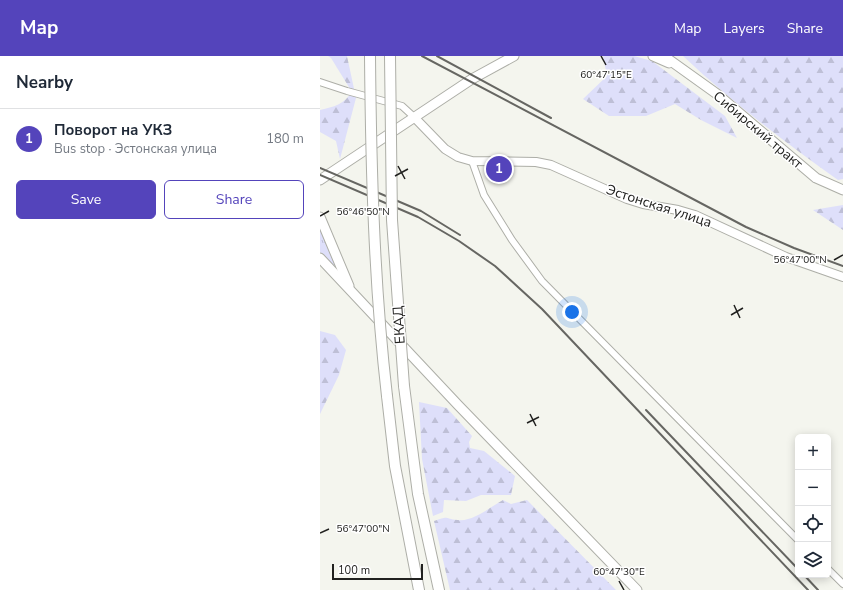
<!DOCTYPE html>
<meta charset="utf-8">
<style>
:root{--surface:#fff;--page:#f6f6f7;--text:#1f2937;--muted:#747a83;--line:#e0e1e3;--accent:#5444bb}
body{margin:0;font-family:"Nunito Sans",sans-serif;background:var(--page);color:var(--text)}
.controls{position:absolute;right:12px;bottom:12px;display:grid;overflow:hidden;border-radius:6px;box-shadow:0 2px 10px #0003}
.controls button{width:36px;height:36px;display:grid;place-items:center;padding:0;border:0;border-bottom:1px solid var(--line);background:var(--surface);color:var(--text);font:20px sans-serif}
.scale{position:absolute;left:12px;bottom:10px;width:91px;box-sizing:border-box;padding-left:4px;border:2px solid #21211f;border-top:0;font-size:11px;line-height:14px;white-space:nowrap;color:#21211f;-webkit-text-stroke:3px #fff;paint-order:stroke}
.you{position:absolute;left:252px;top:256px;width:14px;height:14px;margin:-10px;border:3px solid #fff;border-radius:50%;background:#1a73e8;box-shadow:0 0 0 6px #1a73e833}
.badge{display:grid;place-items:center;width:26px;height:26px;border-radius:50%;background:var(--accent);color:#fff;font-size:13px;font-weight:700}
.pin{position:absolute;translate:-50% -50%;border:2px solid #fff;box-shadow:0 1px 4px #0006}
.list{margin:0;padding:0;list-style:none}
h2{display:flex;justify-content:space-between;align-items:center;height:52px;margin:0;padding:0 16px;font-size:17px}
h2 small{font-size:13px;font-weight:400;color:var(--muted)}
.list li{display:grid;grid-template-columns:26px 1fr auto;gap:12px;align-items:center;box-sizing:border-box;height:60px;padding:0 16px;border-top:1px solid var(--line)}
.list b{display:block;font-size:15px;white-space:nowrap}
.list p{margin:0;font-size:13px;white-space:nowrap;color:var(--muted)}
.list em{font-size:13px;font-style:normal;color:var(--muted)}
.actions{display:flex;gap:8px;padding:12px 16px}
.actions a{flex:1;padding:9px 0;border:1px solid var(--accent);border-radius:6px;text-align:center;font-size:14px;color:var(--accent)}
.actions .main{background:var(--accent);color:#fff}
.icon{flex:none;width:22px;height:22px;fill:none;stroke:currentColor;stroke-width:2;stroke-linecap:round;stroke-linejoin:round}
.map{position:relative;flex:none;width:523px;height:534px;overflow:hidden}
header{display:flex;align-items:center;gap:24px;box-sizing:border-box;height:56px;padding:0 20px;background:var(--accent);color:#fff}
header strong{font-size:19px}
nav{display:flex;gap:22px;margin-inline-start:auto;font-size:14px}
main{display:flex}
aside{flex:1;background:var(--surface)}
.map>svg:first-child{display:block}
.grass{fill:url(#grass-tufts)}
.forest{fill:url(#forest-firs)}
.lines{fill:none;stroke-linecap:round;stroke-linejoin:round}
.minor-casing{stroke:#adaea7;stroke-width:8}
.tertiary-casing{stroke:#adaea7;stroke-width:10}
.secondary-casing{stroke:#adaea7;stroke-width:11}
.trunk-casing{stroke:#adaea7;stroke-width:12}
.minor{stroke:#fff;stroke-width:6}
.tertiary{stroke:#fff;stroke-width:8}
.secondary{stroke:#fff;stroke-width:9}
.trunk{stroke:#fff;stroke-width:10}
.rail{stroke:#666662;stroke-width:2}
.trunk-bridge-casing{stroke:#adaea7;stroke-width:12;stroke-linecap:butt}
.trunk-bridge{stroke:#fff;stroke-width:10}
.ticks{fill:none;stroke:#21211f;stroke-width:1.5}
.labels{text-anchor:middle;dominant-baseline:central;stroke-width:3;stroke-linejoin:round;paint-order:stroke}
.street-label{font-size:14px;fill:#21211f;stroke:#fff}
.ticks-label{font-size:10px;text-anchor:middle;fill:#21211f;stroke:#fff;stroke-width:3;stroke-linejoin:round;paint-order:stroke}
</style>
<header>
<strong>Map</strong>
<nav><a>Map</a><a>Layers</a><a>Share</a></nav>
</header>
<main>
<aside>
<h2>Nearby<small></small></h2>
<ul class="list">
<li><span class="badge">1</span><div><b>Поворот на УКЗ</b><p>Bus stop · Эстонская улица</p></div><em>180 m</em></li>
</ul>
<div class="actions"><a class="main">Save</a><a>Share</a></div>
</aside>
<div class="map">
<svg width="523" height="534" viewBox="0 0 523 534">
<defs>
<pattern id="grass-tufts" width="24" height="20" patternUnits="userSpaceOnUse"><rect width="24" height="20" fill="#dedffa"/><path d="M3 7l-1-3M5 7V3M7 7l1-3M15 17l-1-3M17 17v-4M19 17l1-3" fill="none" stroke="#bebfd6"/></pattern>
<pattern id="forest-firs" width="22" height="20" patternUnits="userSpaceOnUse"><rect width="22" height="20" fill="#dedffa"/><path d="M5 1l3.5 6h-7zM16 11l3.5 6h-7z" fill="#bebfd6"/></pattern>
</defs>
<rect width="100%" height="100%" fill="#f4f5ee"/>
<polygon class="grass" points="0,172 18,216 0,196"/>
<g class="forest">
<path d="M8 0H27L36 42 20 103 16 85 0 76V54C14 51 24 48 32 36L11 2Z"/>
<polygon points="283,0 314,0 332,5 405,60 417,82 381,64 355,48 326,60 289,60 263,43 287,20"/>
<path d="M363 0H523V123L518 124C464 86 411 45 363 0Z"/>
<polygon points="523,149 523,174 493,154"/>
<polygon points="0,275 15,279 26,294 19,319 0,358"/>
<polygon points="99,346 127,352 152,380 149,386 150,392 164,395 195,420 191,439 161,439 146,445 124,444 123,456 113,460 102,403"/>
<path d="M183 444 191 448 207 444 296 534H130L114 465C130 459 124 463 138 464 153 466 170 451 183 444Z"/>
</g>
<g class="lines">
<g class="minor-casing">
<g id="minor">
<polyline points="0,26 27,35 82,50 94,61"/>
<polyline points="152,105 164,139 192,184 222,225 478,484"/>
<polyline points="508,513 523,528"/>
</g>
</g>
<g class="tertiary-casing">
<polyline id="tertiary" points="94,61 125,93 138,101 152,105 216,106 231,109 307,143 323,148 358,154 375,159 466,201 523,221"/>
</g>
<g class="secondary-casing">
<g id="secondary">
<polyline points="333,0 349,7"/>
<polyline points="344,0 397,38 496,122 523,134"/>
<polyline points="0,124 152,23 194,0"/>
<polyline points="0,161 29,230"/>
<polyline points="0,202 138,349 317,534"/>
</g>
</g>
<g class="trunk-casing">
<g id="trunk">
<polyline points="84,330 98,438 119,534"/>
<polyline points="67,340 75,410 99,534"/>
</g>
</g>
<use href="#minor" class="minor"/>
<use href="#tertiary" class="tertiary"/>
<use href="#secondary" class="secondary"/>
<use href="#trunk" class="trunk"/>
<g class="rail">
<polyline points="102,0 426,171 474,192 523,210"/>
<polyline points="117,0 231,62"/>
<polyline points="0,112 101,155 140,179"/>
<polyline points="0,119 98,161 139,185 175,210 222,253 488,534"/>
<polyline points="326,354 478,513"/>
<polyline points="484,519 498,534"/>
</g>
<g class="trunk-bridge-casing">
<g id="trunk-bridge">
<path d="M50 0C51 113 54 228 67 340"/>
<polyline points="70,0 72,164 84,330"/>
</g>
</g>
<use href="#trunk-bridge" class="trunk-bridge"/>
</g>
<path class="ticks" d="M281 0 286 9M78 110 85 123M75 120 88 113M0 160 9 155M514 204 523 199M414 249 420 262M411 259 423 252M210 358 216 370M207 367 219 361M0 477 9 473M299 525 304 534"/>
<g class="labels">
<g class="street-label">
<text transform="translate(438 74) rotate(40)">Сибирский тракт</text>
<text transform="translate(339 150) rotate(18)">Эстонская улица</text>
<text transform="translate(79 269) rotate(-94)">ЕКАД</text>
</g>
</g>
<g class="ticks-label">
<text x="286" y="22">60°47'15"E</text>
<text x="43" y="159">56°46'50"N</text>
<text x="480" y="207">56°47'00"N</text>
<text x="43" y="476">56°47'00"N</text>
<text x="299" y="519">60°47'30"E</text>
</g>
</svg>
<div class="controls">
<button>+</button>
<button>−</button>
<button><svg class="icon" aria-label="locate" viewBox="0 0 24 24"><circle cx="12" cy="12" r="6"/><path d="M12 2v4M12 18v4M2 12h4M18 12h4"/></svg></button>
<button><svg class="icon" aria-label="layers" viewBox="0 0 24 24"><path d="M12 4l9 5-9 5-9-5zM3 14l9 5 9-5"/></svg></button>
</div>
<div class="scale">100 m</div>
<div class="you"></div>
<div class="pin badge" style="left:179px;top:113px">1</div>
</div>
</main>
